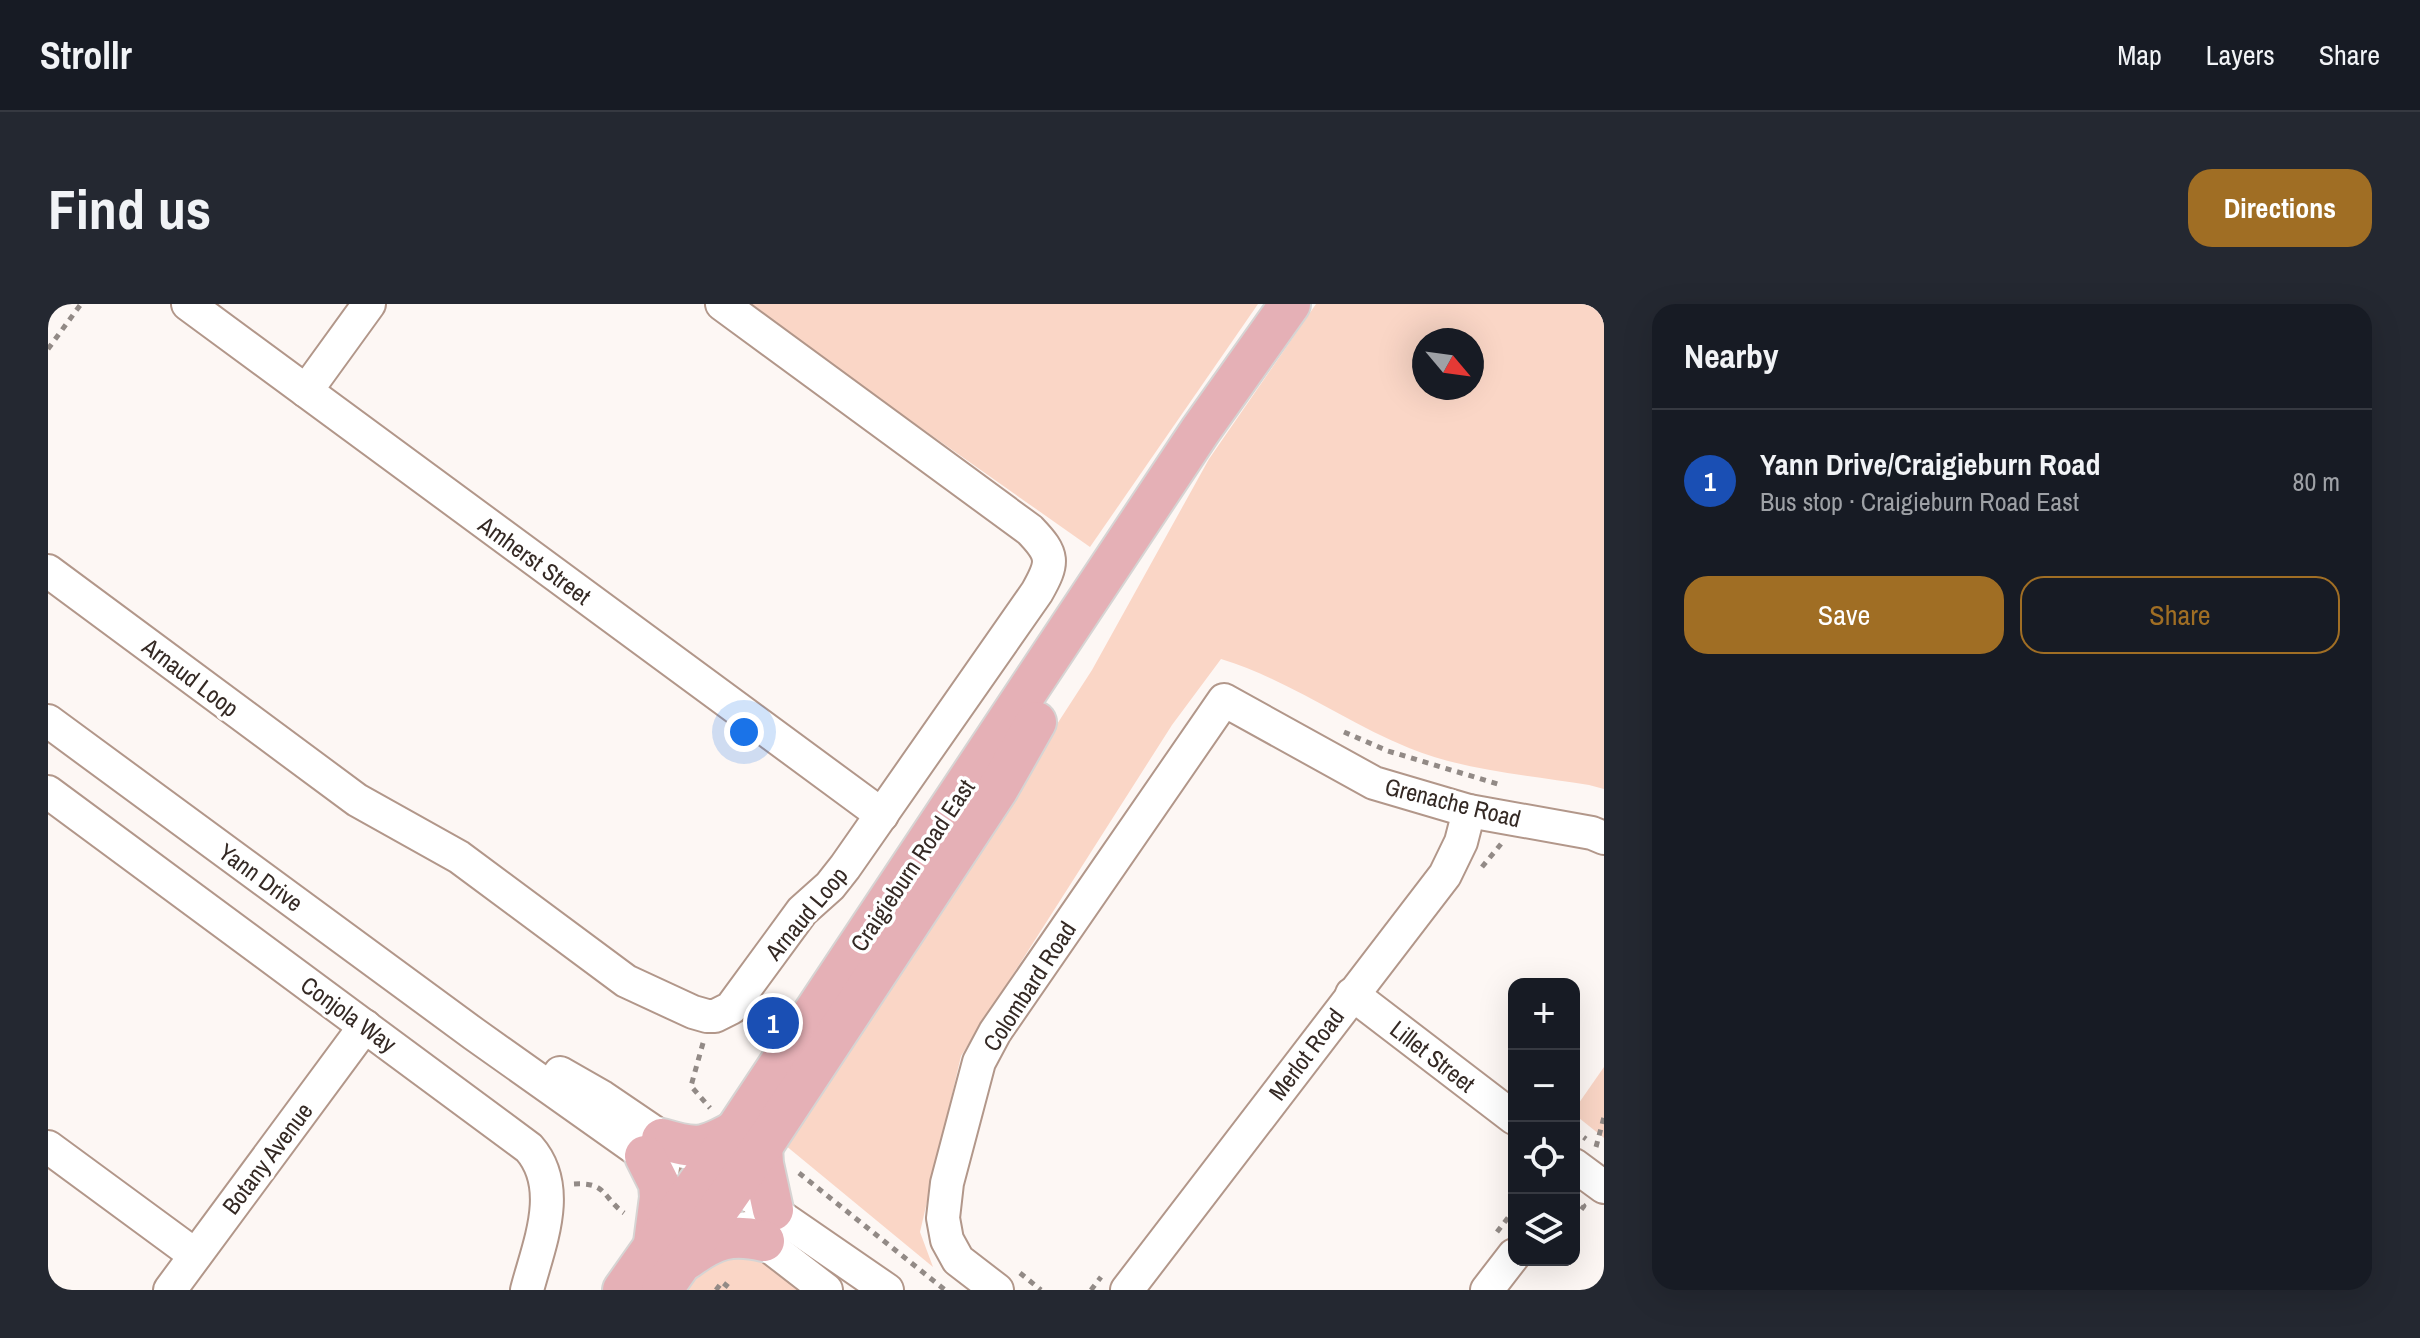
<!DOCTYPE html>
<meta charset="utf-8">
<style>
:root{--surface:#171b24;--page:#242831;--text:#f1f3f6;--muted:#9ea1a6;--line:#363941;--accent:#a06e24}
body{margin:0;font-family:"Archivo Narrow",sans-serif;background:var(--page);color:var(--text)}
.controls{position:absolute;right:24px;bottom:24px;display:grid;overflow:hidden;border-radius:16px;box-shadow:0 8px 32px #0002}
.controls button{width:72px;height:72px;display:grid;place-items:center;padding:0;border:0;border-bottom:2px solid var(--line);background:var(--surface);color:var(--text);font:40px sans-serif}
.compass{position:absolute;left:1364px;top:24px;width:72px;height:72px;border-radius:50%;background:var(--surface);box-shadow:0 8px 32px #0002;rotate:119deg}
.you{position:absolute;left:696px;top:428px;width:28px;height:28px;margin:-20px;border:6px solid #fff;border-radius:50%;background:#1a73e8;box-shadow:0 0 0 12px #1a73e833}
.badge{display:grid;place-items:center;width:52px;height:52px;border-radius:50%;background:var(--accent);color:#fff;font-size:26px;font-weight:700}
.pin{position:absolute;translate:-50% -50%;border:4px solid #fff;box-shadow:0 2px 8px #0006}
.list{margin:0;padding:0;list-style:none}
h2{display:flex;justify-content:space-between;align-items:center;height:104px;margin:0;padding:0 32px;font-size:34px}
h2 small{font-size:26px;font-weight:400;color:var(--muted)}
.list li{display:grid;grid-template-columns:52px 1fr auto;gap:24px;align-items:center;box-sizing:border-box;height:144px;padding:0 32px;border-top:2px solid var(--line)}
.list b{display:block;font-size:30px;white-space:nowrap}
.list p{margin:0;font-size:26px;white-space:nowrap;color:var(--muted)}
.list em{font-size:26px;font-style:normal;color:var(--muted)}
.actions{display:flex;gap:16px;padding:24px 32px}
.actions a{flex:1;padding:18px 0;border:2px solid var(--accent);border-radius:24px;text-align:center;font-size:28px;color:var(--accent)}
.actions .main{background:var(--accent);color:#fff}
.icon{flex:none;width:44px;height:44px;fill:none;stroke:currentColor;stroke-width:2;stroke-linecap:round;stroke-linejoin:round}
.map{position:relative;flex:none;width:1556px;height:986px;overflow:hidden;border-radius:24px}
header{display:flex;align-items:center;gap:48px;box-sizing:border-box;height:112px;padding:0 40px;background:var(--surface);border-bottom:2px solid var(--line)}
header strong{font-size:38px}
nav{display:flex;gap:44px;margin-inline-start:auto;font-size:28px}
.intro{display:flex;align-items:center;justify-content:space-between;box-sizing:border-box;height:192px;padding:0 48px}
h1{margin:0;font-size:56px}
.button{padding:20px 36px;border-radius:24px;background:var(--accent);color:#fff;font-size:28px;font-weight:700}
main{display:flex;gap:48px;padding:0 48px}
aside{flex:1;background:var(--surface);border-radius:24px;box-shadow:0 8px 32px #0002}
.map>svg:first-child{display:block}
.green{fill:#fad6c6;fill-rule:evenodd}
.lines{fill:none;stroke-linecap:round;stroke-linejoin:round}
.minor-casing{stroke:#b2978a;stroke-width:36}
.major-casing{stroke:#d6d4d3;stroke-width:44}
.path{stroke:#928a86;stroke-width:5;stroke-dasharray:6 6;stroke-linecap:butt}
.minor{stroke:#fff;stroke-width:32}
.major{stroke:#e5b0b6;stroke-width:40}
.labels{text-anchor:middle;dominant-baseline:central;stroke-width:7;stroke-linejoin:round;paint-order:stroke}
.street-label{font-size:24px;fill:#342924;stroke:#fff}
</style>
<header>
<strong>Strollr</strong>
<nav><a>Map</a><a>Layers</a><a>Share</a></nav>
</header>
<div class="intro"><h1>Find us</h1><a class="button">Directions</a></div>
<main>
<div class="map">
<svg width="1556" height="986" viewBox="0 0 1556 986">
<rect width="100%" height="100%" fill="#fdf7f4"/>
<g class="green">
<polygon points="697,0 1210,0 1042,243"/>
<path d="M1268 0H1556V485L1541 481C1482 471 1417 467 1361 444 1297 418 1239 375 1173 355L1124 421 913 752 872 928 885 963 737 841 1044 366 1161 155ZM1376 36H1424V84H1376Z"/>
<polygon points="1556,763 1556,834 1526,810 1526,806"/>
<polygon points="684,951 711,954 754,986 635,986 657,964"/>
</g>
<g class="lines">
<g class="minor-casing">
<g id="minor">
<polyline points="140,0 834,511"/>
<polyline points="258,87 321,0"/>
<path d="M0 267 309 496 411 553 578 677 645 708 659 712H667L683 704 754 607 782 582 797 563 989 288C1006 258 1006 251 982 226L674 0"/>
<polyline points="0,417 426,730 615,864"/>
<path d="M0 488 481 844C516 884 491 940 479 986"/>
<polyline points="1304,690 1466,814"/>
<polyline points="512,769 554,793 635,848"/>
<polyline points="0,843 147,951"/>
<polyline points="1526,861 1556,883"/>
<polyline points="704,893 839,986"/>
<polyline points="698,924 778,986"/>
<polyline points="122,986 317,722"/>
<polyline points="949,986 910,956 899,936 895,914 899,879 931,758 947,728 1176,396 1326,479 1421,507 1544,529 1556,534"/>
<polyline points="1079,986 1397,571 1413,538 1421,507"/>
<polyline points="1439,986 1466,951"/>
</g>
</g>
<g class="major-casing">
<g id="major">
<path d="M614 835C648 845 654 845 685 828"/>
<polyline points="714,843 715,860 725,906"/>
<polyline points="597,852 611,880 612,893 606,939"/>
<path d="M639 955C666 935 683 929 716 937"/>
<polyline points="575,986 689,824 1152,127 1242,0"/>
<polyline points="614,986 714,843 950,485 988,418"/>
</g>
</g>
<g class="path">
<polyline points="0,45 33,0"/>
<polyline points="1296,428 1340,447 1453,481"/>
<polyline points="1434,563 1453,540"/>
<polyline points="655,739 643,782 662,804"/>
<polyline points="1526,826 1538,835"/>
<polyline points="1548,843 1556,813"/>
<polyline points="751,869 897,986"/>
<path d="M526 880C559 878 554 893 576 909"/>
<polyline points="1526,915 1536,902 1534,900"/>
<polyline points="1449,928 1466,906"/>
<polyline points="972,969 993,986"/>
<polyline points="668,986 674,978 684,986"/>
<polyline points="1043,986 1053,973"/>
</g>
<use href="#minor" class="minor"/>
<use href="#major" class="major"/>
</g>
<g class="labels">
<g class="street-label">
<text transform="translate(487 256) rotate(36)">Amherst Street</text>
<text transform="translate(143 373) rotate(37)">Arnaud Loop</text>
<text transform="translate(1405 498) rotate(14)">Grenache Road</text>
<text transform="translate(864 561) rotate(-56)">Craigieburn Road East</text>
<text transform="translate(213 573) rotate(36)">Yann Drive</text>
<text transform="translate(758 609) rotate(-50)">Arnaud Loop</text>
<text transform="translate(981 682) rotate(-57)">Colombard Road</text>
<text transform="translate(301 710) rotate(36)">Conjola Way</text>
<text transform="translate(1258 750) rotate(-53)">Merlot Road</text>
<text transform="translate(1385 752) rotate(38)">Lillet Street</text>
<text transform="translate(219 854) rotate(-53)">Botany Avenue</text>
</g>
</g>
</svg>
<div class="controls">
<button>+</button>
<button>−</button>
<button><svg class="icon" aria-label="locate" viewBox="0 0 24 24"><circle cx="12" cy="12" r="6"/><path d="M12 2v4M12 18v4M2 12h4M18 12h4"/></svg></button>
<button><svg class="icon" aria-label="layers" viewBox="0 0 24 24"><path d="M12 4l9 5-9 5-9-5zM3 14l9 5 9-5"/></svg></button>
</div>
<svg class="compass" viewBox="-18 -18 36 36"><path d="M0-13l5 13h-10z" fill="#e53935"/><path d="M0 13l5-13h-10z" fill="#9ea1a6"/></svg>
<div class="you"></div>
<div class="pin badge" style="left:725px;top:719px;background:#1a4fb4">1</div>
</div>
<aside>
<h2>Nearby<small></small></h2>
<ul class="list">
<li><span class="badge" style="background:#1a4fb4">1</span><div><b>Yann Drive/Craigieburn Road</b><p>Bus stop · Craigieburn Road East</p></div><em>80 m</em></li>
</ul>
<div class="actions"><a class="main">Save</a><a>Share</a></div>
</aside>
</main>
